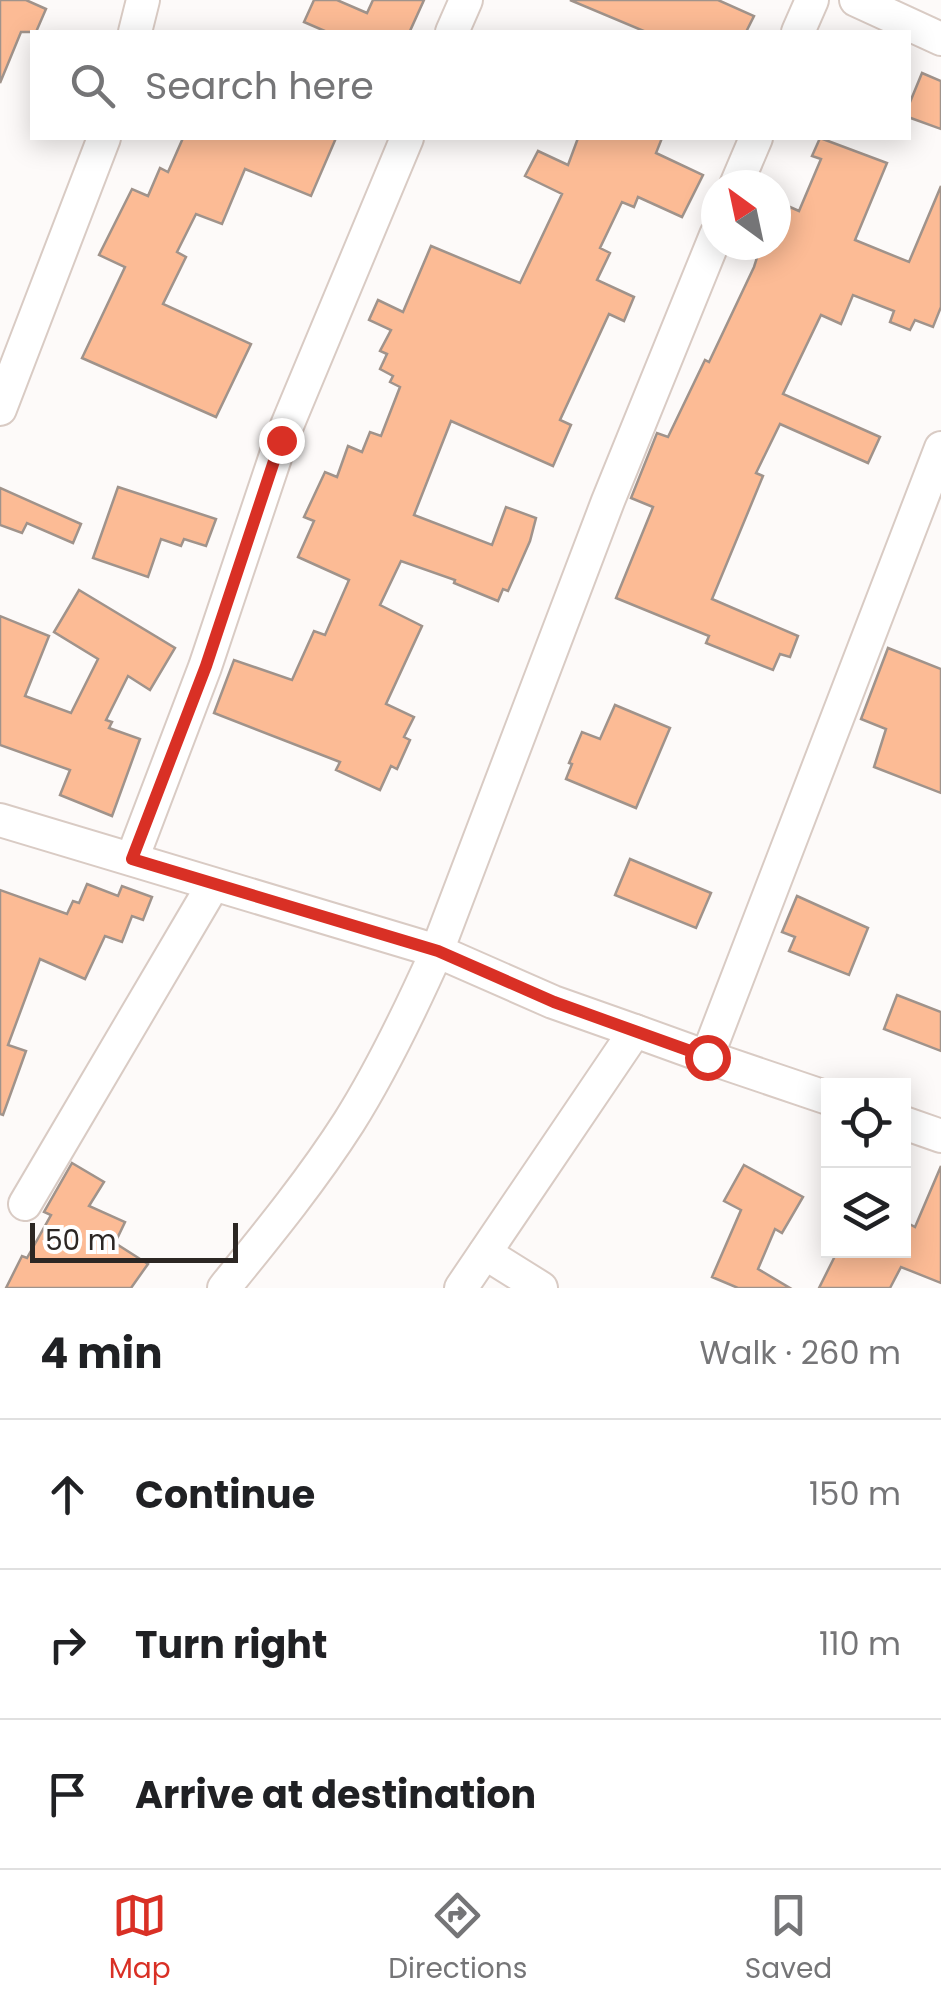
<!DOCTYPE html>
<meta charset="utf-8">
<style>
:root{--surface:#fff;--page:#f6f6f6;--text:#202124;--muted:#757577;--line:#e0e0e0;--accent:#d93025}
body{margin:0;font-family:Poppins,sans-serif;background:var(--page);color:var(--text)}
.controls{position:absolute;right:30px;bottom:30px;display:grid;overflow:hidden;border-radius:0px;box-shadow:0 5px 25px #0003}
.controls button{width:90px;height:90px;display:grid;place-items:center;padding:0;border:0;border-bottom:2px solid var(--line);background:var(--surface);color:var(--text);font:50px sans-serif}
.compass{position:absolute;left:701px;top:170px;width:90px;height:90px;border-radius:50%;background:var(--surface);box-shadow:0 5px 25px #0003;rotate:327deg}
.scale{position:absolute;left:30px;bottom:25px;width:208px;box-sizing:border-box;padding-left:10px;border:5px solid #2c2724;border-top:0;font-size:28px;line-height:35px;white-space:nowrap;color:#2c2724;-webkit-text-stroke:8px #fff;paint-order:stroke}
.stop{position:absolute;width:30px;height:30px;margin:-22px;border:8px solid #d93025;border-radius:50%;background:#fff}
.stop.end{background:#d93025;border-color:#fff;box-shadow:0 2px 10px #0008}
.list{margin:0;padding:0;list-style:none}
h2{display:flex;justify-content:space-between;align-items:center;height:130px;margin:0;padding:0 40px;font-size:42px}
h2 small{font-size:32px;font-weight:400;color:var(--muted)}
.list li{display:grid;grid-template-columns:65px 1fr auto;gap:30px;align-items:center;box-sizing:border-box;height:150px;padding:0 40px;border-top:2px solid var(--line)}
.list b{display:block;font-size:38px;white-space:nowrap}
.list em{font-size:32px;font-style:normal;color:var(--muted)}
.icon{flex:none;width:55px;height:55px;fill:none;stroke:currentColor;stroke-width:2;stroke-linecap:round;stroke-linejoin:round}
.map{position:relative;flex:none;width:941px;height:1288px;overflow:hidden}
.search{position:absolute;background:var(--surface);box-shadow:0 5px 25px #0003;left:30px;right:30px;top:30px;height:110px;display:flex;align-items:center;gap:25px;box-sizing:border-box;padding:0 35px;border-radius:0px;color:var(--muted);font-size:38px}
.sheet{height:580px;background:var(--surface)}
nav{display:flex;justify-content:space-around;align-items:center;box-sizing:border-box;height:140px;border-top:2px solid var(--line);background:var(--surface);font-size:28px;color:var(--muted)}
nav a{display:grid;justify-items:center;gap:5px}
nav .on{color:var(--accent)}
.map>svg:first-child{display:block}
.building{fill:#fcbb95;stroke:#a0938b;stroke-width:2.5}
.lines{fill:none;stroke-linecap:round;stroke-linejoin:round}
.minor-casing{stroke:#d9cbc4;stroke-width:36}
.minor{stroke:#fff;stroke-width:32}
.route{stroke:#d93025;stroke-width:12}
</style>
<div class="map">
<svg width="941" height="1288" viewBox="0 0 941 1288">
<rect width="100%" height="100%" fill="#fdfaf9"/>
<g class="building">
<polygon points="0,0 26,0 46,9 36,32 21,32 0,83"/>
<polygon points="314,0 337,0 367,13 373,0 424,0 410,31 414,32 327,32 304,22"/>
<polygon points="570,0 718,0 754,16 746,32 646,32"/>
<polygon points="922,73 941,81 941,129 908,117 908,107"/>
<polygon points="183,138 336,138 311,196 245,169 222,224 196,214 177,252 186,257 163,304 251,344 216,417 82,358 125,267 99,255 132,189 148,196 160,168 168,172"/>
<polygon points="578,138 662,138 656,153 703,175 682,217 638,197 634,207 622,202 600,248 610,253 597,280 634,297 624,321 609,314 560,420 571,425 553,466 451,421 414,515 492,545 506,507 536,518 530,541 508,591 503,589 498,601 454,583 455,580 401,561 380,605 422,626 386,704 414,717 404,737 410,740 397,769 391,766 380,790 336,770 340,762 214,713 234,660 292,680 314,631 325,635 349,580 298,557 314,521 304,517 325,472 337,477 348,446 362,452 370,432 381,436 400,387 390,382 393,376 380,369 387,354 380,351 391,330 369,320 378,300 403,312 431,246 520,283 562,194 525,176 538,151 568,165"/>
<polygon points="820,138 887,163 855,240 909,262 941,186 941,307 933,327 915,320 910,330 890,322 894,311 853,295 841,324 821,315 783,394 880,437 868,463 780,424 756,473 763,476 712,599 798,636 790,657 780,654 773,670 706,643 709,636 616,598 653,507 631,498 657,433 668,437 705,360 709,362 754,267 761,245 776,245 790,207 799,211 821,159 812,156"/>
<polygon points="118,487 216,519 206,546 184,539 181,546 161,539 148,577 93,558"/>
<polygon points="0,488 81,524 73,543 27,523 22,533 0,525"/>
<polygon points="79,590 175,648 150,690 128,676 106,720 112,722 109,728 140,739 112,816 60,795 70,770 0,745 0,616 49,636 25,696 71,713 98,659 54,632"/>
<polygon points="888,648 941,669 941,793 874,767 886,729 861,719"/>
<polygon points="615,705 670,728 636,808 566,779 572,764 569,763 582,732 600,739"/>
<polygon points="630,859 711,893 696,928 615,895"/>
<polygon points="87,884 118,896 122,886 152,897 143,920 132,916 122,942 105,936 85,979 40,959 8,1045 26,1051 3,1115 0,1114 0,890 67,914 73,901 79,903"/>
<polygon points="797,896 868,928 849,975 789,951 795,937 782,932"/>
<polygon points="897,995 941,1012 941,1051 884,1029"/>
<polygon points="72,1163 104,1182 89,1206 125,1222 115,1243 148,1264 131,1288 6,1288 22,1256 27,1258 51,1215 44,1212"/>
<polygon points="744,1165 803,1197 782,1233 775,1229 758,1269 790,1288 738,1288 712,1277 741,1210 724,1201"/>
<polygon points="941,1166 941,1283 901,1267 890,1288 819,1288 838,1250 904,1250 904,1221 915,1227"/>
</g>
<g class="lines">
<g class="minor-casing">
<g id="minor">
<polyline points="856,0 941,39"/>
<polyline points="135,32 143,0"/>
<polyline points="452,32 466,0"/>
<polyline points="798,32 812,0"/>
<polyline points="736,185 756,138"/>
<polyline points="0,409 104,138"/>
<polyline points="0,820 437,951 553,1002 635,1031"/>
<polyline points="132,859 205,667 281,440 407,138"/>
<polyline points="707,1057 828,1098"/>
<polyline points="904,1123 941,1136"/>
<polyline points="25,1204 213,885"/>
<polyline points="485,1253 541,1288"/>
<path d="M224 1288C267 1235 312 1180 349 1122 383 1068 411 1009 437 951L608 501 716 235"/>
<polyline points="461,1288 635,1031 707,1057 941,448"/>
</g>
</g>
<use href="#minor" class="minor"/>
</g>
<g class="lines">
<polyline class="route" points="281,440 206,666 132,859 438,951 554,1002 707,1057"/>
</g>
</svg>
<div class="controls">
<button><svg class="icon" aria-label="locate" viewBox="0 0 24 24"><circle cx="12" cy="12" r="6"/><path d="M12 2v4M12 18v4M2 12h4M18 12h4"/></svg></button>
<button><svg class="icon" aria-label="layers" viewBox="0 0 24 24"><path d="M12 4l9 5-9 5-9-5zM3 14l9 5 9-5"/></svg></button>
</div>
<svg class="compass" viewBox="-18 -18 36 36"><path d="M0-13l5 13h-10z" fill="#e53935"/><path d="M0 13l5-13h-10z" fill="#757577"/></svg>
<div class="scale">50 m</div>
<div class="stop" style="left:707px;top:1057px"></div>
<div class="stop end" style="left:281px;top:440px"></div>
<div class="search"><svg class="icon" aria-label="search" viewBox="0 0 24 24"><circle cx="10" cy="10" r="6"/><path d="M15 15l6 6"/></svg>Search here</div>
</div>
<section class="sheet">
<h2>4 min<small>Walk · 260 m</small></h2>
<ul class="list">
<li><svg class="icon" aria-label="ahead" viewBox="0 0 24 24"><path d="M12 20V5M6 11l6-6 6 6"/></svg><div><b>Continue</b></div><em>150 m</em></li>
<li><svg class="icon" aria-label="right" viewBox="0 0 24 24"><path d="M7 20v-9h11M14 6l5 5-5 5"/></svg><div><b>Turn right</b></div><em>110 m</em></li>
<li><svg class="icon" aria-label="arrive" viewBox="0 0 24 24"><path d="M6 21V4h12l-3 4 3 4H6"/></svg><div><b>Arrive at destination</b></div></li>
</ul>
</section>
<nav>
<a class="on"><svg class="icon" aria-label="map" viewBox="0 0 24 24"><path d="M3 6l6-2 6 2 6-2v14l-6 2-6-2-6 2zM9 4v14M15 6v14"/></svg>Map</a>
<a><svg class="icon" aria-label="directions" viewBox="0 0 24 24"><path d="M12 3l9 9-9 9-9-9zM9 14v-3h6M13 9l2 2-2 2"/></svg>Directions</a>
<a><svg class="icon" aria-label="saved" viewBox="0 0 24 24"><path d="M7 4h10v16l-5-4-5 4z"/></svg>Saved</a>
</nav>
